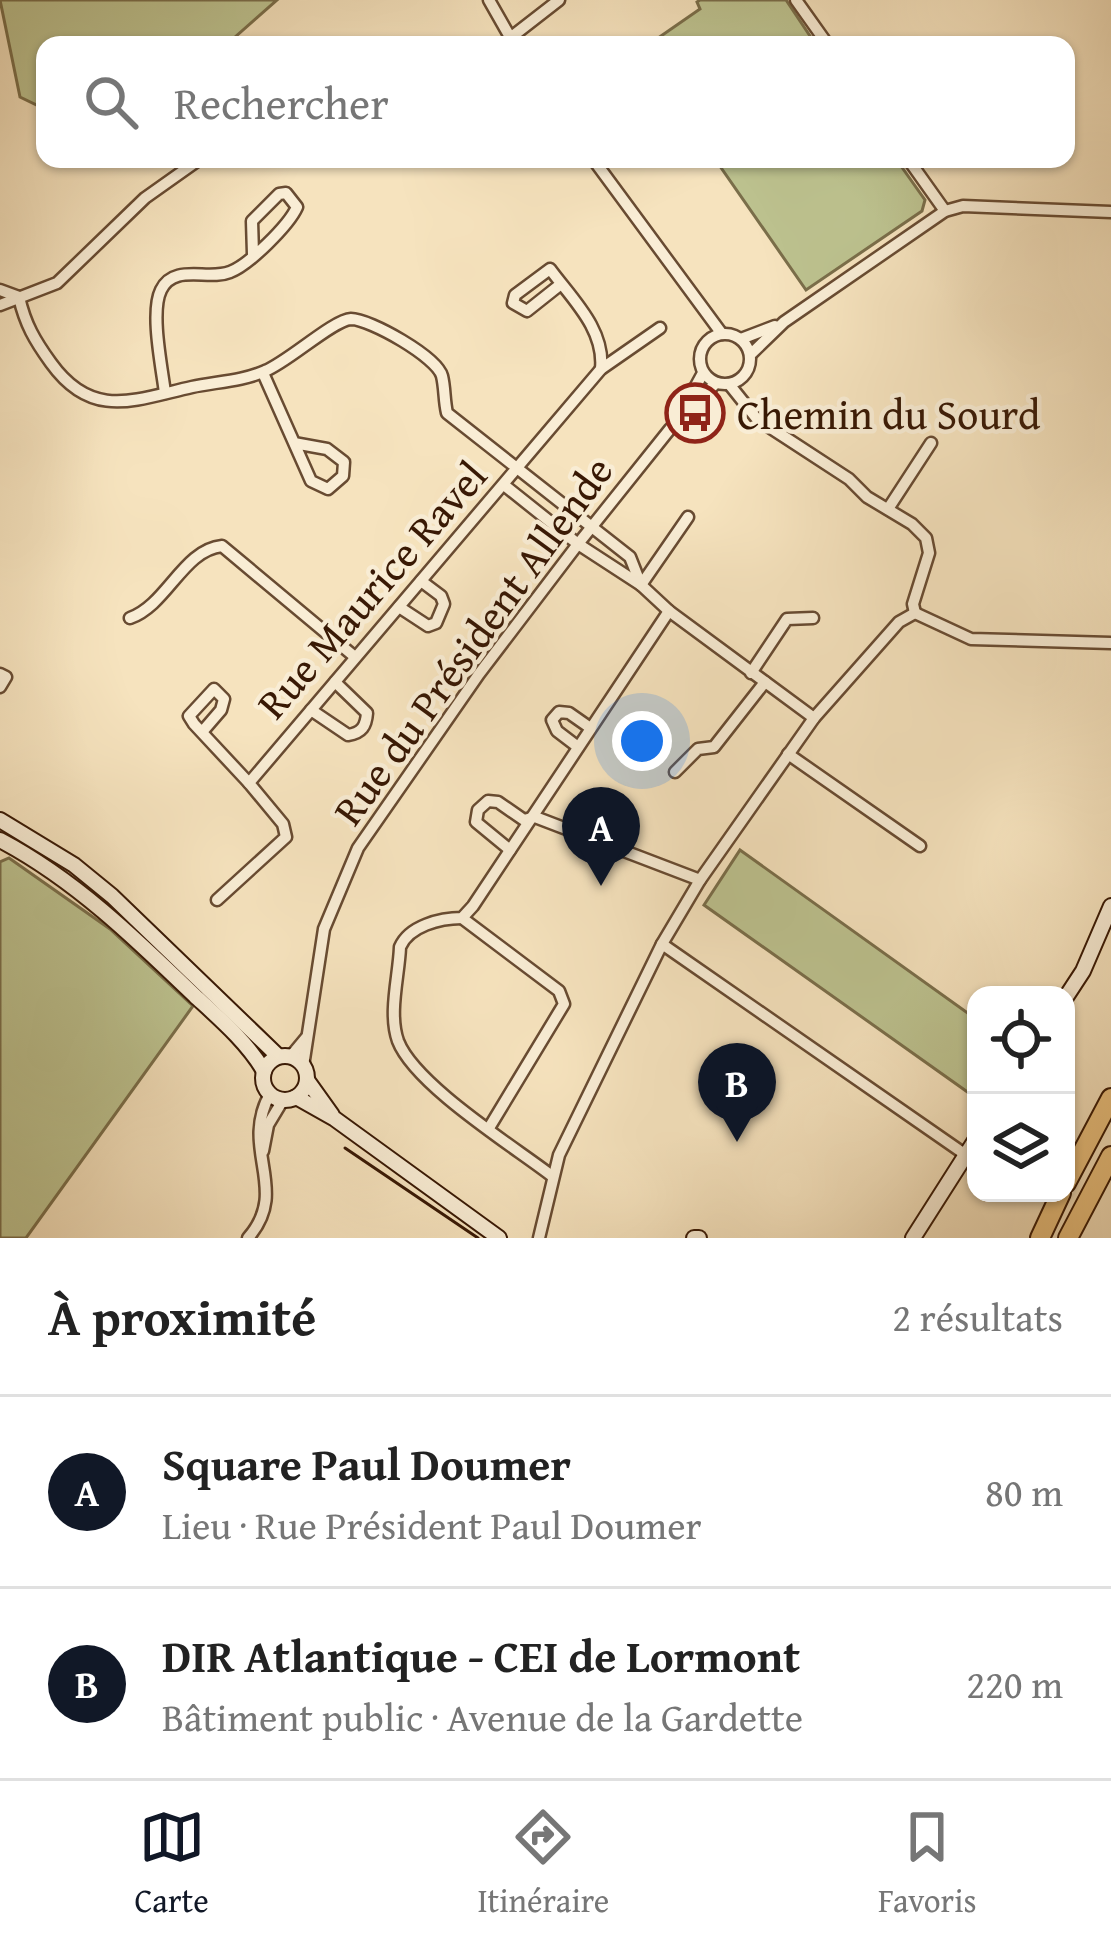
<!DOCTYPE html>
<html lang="fr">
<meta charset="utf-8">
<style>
:root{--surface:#fff;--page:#f2f2f2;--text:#222;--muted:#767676;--line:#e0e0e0;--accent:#111827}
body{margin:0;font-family:"Gentium Book Plus",serif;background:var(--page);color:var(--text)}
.controls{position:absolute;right:36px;bottom:36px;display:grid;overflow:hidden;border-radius:24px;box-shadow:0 3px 9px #0004}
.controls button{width:108px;height:108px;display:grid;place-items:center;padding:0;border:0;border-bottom:3px solid var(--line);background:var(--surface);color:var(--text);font:60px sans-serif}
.you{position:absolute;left:642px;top:741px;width:42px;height:42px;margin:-30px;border:9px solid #fff;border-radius:50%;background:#1a73e8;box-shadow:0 0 0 18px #1a73e833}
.badge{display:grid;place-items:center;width:78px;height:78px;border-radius:50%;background:var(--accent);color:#fff;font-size:39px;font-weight:700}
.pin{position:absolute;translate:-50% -99px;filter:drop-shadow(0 3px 6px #0008)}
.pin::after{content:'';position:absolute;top:63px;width:42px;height:36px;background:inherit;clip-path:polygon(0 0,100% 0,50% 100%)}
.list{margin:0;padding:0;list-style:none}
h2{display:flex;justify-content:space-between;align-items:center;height:156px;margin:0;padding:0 48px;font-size:51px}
h2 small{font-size:39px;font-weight:400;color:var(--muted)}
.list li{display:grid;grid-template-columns:78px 1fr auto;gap:36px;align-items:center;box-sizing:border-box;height:192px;padding:0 48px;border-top:3px solid var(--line)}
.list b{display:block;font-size:45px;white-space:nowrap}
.list p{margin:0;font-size:39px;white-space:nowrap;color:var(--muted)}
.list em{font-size:39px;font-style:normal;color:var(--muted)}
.icon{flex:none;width:66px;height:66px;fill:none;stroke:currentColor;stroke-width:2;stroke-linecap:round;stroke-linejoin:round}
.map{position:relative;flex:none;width:1111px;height:1238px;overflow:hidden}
.search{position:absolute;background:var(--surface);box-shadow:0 3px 9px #0004;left:36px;right:36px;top:36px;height:132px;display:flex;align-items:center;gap:30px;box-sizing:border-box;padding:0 42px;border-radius:24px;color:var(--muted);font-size:45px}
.sheet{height:540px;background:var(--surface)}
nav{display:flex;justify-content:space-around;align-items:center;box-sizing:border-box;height:168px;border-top:3px solid var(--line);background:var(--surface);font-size:33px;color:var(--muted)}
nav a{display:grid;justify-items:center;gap:6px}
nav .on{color:var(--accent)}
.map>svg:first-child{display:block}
.green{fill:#bdc390;stroke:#7a6e4a;stroke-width:3}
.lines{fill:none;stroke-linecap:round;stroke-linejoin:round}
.street-casing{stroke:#684b32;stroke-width:15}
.secondary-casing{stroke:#381804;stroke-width:18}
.highway-casing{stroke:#381804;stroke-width:22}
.street{stroke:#f9edd5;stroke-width:10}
.secondary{stroke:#f9edd5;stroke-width:14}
.highway{stroke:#ebc27f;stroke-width:18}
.tram{stroke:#381804;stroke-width:3}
.labels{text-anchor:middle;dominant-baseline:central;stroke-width:9;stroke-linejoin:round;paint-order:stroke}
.poi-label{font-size:42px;fill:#381804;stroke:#f9edd5;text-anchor:start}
.street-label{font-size:42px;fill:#381804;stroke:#f9edd5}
</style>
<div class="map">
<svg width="1111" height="1238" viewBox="0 0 1111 1238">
<rect width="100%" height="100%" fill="#f6e3be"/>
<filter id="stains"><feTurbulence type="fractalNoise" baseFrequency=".00167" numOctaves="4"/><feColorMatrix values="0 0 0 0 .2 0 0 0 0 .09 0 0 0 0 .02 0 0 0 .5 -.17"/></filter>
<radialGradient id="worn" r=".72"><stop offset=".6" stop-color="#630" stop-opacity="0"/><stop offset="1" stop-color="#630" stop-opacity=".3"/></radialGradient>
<g class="green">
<polygon points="0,0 277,0 226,45 45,45 45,109 20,97"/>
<polygon points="700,0 786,0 816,45 648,45 700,9 697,2"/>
<polygon points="715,159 896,159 925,200 922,211 806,290"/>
<polygon points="740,850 976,1019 976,1098 704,905"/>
<polygon points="9,858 110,929 193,1006 26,1238 0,1238 0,862"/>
</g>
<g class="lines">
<g class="street-casing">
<g id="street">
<polyline points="489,0 514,44"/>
<polyline points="796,0 828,45"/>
<polyline points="509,45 514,35 559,0"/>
<polyline points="593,159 722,334"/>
<polyline points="908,159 945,211"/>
<path d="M561 284 527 311 513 303 515 295 550 269C572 299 605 329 601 369"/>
<polyline points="0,290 19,297"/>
<path d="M19 297C25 324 35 341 51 363 92 420 134 400 192 387 215 382 243 381 265 371 288 362 333 320 351 319 370 319 437 357 442 376 445 388 444 400 447 413L630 557 641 585"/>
<polyline points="0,305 57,283 145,198 200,159"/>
<circle cx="725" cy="359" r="25"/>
<polyline points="741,339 775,326"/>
<polyline points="750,355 784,322 945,211 963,206 1111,212"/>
<polyline points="263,373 311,481 328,489 343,476 344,462 327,449 294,443"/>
<polyline points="729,384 757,419 849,479 867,497 912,524 926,538 929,553 913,604 915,613"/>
<path d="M165 393C162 368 150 312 161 290 174 263 208 281 230 272 249 265 289 225 297 207L286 193 279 194 252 221 253 254"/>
<polyline points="685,406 703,373"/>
<polyline points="504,485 578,544 641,585 669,611 814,718"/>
<polyline points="888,509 931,443"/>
<polyline points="641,585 688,517"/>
<polyline points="399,607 428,626 436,623 444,604 441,596 421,581"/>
<polyline points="915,613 971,639 1111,643"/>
<path d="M130 618C167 605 183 550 222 546L355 657"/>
<polyline points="751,673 787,619 813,618"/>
<polyline points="0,674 6,677 0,687"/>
<path d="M311 710 348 735C362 733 366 726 367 713L335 682"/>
<polyline points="202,732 221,710 224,699 214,689 189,716 194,724 249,783"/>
<polyline points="578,747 557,731 552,720 559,712 569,713 589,727"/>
<polyline points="788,754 920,846"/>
<polyline points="675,772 698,749 714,747 765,682"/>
<polyline points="510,850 476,822 478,810 488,801 498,802 524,820 535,817 700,880"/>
<polyline points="217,900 286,837 283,824 249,783 601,369 660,328"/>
<polyline points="462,918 559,991 564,1004 489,1128"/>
<polyline points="662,944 966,1155"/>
<polyline points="291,1056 306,1038"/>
<polyline points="303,1066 324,929 358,848 479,674 578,544 670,429 716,383"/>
<polyline points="263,1151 268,1125 283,1100"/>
<path d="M552 1176C513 1146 415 1085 398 1041 388 1013 399 976 400 947 409 926 440 918 462 918L473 906 669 611"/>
<path d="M248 1238C291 1189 239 1150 270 1094"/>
<polyline points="539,1238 559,1155 662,944 700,880 814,718 899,622 915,613"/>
</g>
</g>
<g class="secondary-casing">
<g id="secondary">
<polyline points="0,820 74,865 112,896 278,1056"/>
<path d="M0 840C74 879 135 938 195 996 220 1019 247 1042 264 1071"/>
<polyline points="1066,997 1083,971 1111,906"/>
<circle cx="285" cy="1078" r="22"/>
<polyline points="307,1080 332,1115"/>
<polyline points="296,1097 335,1119 499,1238"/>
<polyline points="694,1238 699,1238"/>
<polyline points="913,1238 976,1139"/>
</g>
</g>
<g class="highway-casing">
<g id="highway">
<polyline points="1066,1183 1111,1098"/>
<polyline points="1040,1238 1061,1193"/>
<polyline points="1068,1238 1111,1156"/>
</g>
</g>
<use href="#street" class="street"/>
<use href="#secondary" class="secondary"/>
<use href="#highway" class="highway"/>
<polyline class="tram" points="345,1148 478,1238"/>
</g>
<defs>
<g id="bus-ring" transform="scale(3)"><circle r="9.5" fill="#f9edd5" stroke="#8f2418" stroke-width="1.5"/><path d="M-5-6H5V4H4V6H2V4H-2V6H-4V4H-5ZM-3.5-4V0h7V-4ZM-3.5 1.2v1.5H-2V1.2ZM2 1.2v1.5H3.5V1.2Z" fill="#8f2418"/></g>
</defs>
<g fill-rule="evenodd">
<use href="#bus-ring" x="695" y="413"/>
</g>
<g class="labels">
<g class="poi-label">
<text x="737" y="413">Chemin du Sourd</text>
</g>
<g class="street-label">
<text transform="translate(371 589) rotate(-49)">Rue Maurice Ravel</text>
<text transform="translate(472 640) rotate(-54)">Rue du Président Allende</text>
</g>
</g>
<rect width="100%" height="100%" filter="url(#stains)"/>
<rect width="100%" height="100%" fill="url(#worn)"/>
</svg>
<div class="controls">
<button><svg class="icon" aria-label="locate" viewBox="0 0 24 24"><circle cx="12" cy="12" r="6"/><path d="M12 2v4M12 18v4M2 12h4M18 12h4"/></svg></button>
<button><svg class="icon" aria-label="layers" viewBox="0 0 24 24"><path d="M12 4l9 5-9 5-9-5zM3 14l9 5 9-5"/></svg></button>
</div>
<div class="you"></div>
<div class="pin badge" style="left:601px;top:886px">A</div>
<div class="pin badge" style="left:737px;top:1142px">B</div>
<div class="search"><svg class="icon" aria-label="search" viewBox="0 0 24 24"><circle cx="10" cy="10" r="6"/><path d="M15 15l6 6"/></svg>Rechercher</div>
</div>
<section class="sheet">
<h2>À proximité<small>2 résultats</small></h2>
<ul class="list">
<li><span class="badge">A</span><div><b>Square Paul Doumer</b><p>Lieu · Rue Président Paul Doumer</p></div><em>80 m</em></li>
<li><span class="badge">B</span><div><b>DIR Atlantique - CEI de Lormont</b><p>Bâtiment public · Avenue de la Gardette</p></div><em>220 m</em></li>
</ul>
</section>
<nav>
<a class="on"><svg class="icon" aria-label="map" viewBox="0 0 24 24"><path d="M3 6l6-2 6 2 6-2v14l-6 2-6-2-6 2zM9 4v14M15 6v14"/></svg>Carte</a>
<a><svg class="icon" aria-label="directions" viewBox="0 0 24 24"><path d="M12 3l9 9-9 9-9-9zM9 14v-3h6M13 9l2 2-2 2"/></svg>Itinéraire</a>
<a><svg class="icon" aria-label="saved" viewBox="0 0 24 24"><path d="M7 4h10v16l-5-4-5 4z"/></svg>Favoris</a>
</nav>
